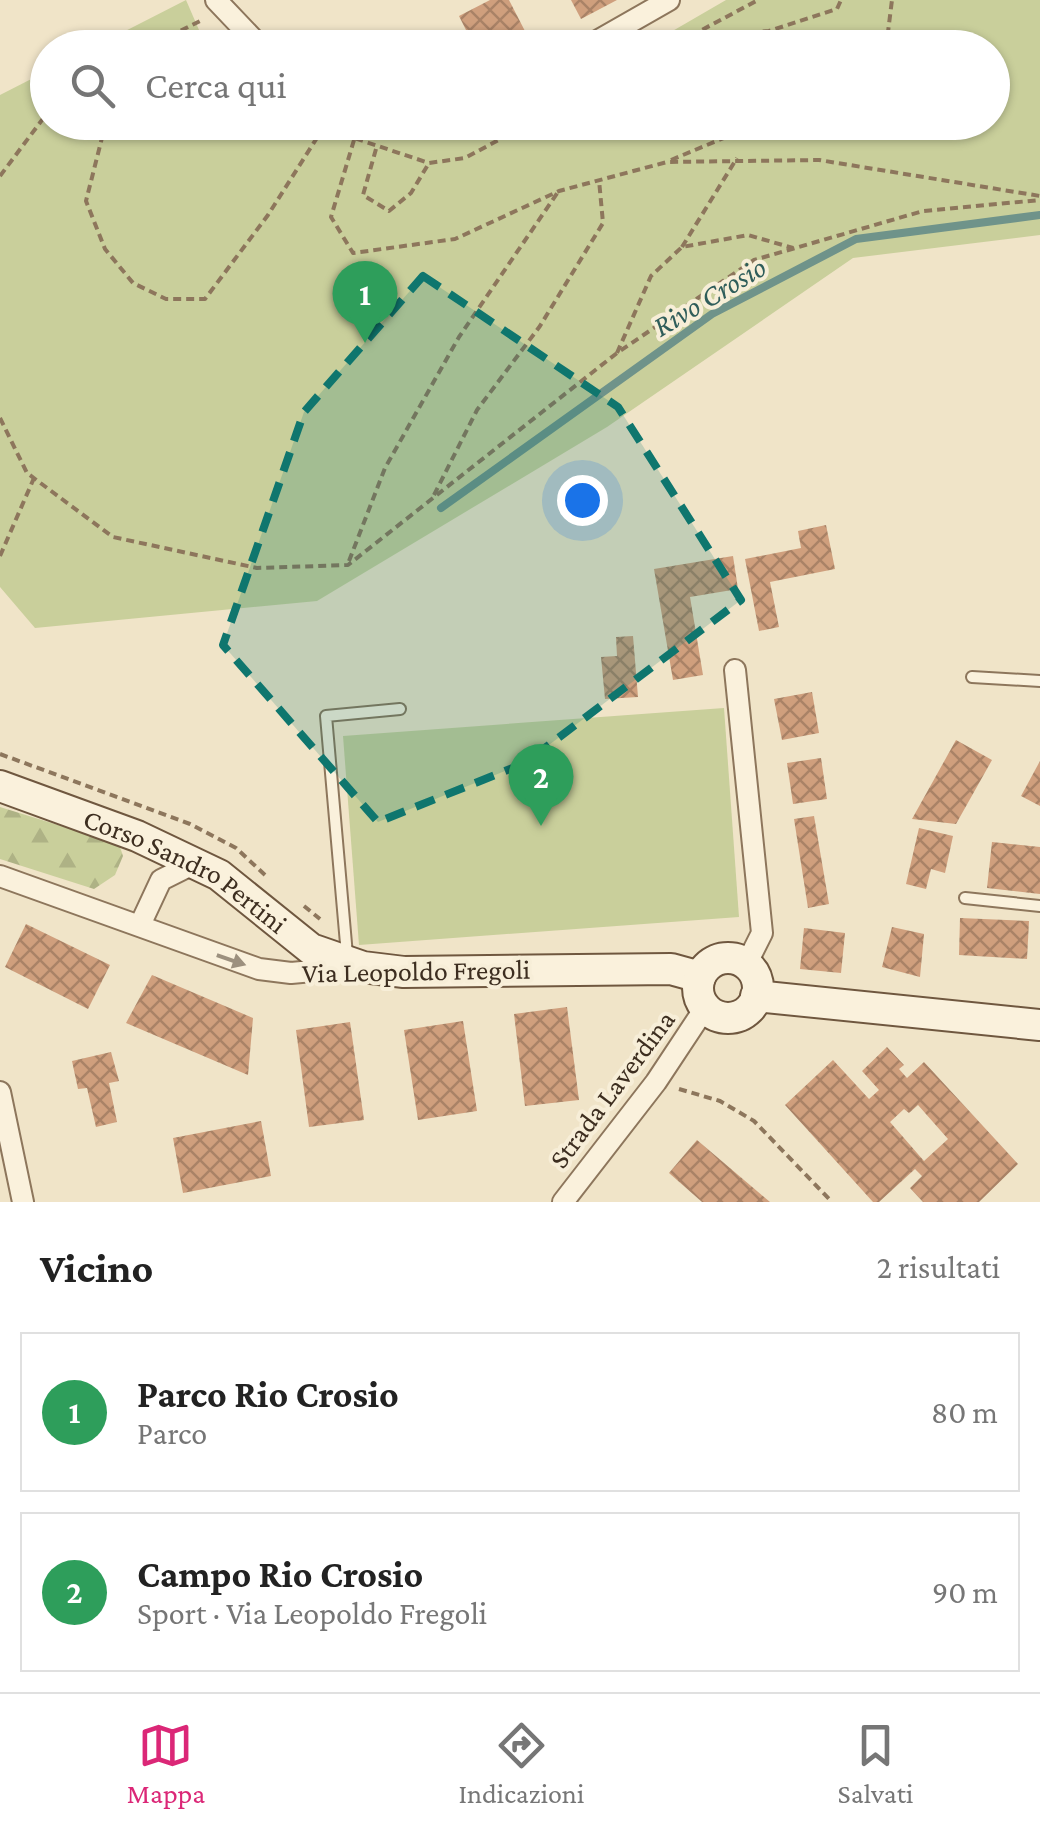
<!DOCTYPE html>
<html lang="it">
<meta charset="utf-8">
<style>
:root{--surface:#fff;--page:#f2f2f2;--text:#222;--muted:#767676;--line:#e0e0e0;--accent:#db2777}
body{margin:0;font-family:"Crimson Pro",serif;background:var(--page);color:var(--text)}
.you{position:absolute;left:582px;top:500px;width:35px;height:35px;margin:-25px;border:8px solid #fff;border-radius:50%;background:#1a73e8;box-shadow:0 0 0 15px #1a73e833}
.badge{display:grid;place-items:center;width:65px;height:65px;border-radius:50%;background:var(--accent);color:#fff;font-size:32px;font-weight:700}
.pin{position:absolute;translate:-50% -82px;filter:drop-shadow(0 2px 5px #0008)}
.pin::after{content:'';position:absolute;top:52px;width:35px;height:30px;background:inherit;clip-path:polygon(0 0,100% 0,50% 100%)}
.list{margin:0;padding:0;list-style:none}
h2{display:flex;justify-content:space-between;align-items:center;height:130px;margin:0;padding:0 40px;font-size:42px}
h2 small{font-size:32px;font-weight:400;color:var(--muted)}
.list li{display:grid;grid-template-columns:65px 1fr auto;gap:30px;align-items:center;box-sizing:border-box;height:160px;margin:0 20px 20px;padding:0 20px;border:2px solid var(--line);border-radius:0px}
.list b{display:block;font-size:38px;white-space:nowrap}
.list p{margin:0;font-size:32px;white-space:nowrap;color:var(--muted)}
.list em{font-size:32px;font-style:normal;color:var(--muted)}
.icon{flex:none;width:55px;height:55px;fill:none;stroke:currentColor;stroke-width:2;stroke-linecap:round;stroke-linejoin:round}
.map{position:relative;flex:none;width:1040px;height:1202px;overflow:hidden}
.search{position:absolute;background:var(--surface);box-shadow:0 2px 8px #0004;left:30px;right:30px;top:30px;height:110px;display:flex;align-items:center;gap:25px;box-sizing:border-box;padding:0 35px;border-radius:55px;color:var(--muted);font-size:38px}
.sheet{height:490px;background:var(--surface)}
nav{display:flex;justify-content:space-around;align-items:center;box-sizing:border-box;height:140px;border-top:2px solid var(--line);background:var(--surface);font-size:28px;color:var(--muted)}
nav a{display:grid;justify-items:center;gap:5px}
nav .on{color:var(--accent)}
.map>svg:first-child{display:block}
.forest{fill:url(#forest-firs)}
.green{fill:#c9cf9b}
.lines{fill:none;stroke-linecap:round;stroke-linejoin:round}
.stream{stroke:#6f938a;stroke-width:8}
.building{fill:url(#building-cross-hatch);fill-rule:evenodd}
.lane-casing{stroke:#8d765c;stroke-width:14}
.street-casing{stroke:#8d765c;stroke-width:24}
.secondary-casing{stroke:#6f573f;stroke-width:34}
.path{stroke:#8d765c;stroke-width:4;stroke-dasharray:8 5;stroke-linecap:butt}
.lane{stroke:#faf1dc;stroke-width:10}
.street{stroke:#faf1dc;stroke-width:20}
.secondary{stroke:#faf1dc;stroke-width:30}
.oneway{fill:#9c907e}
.marked{fill:#0f766e;fill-opacity:0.2;stroke:#0f766e;stroke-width:8;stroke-dasharray:20 12;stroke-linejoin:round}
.labels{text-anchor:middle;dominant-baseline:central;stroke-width:8;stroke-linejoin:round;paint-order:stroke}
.street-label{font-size:28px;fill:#3d2e20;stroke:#f7eed8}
.water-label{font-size:30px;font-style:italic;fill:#2f5d5a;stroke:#f7eed8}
</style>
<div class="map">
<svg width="1040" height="1202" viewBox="0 0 1040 1202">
<defs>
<pattern id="forest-firs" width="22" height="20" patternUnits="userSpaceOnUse" patternTransform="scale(2.5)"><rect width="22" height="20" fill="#c9cf9b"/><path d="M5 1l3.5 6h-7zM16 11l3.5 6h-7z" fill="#aeb285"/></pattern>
<pattern id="building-cross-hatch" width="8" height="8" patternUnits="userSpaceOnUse" patternTransform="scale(2.5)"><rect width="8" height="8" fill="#cf9f7d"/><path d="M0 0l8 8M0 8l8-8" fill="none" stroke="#a98266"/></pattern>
</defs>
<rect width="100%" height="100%" fill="#f0e4c8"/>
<polygon class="forest" points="0,807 119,844 123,856 115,875 94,889 0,859"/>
<g class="green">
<polygon points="186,0 199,30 224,47 94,47"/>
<polygon points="726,0 1040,0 1040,235 853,258 607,427 317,601 35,628 0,587 0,95 47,71 48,122 364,123 431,139 471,138 512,122 992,122 992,48 645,47"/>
<polygon points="724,708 739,917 359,945 343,736"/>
</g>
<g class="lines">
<polyline class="stream" points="441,508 712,314 856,239 1040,215"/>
</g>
<g class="building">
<polygon points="490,0 509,0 527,35 503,48 475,48 459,16"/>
<polygon points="571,0 617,0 581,19"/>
<polygon points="826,525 835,569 770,582 779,627 759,631 745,559 801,548 798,531"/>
<polygon points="733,556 738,589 690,597 703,675 673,680 654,569"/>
<polygon points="633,636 638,697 605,699 601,657 617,656 616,637"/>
<polygon points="812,692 819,733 782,740 774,699"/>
<polygon points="956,740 992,760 956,824 912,819"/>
<polygon points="821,758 827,799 793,804 787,763"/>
<polygon points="1040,761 1040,806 1021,796"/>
<polygon points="814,816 829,904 808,908 794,819"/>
<polygon points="919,828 953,836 945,873 931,869 926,889 906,884"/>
<polygon points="992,842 1040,847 1040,894 987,888"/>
<polygon points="960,918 1029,921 1027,959 959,955"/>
<polygon points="26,924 110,965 88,1009 5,967"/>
<polygon points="892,927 924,934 920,977 882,967"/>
<polygon points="804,928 845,933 841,973 800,969"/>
<polygon points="152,975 253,1018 248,1075 126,1023"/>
<polygon points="567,1007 579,1100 525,1106 514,1014"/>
<polygon points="463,1021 477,1111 418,1120 404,1030"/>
<polygon points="350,1022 364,1120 309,1127 296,1030"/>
<path d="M887 1047 904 1065 899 1069 907 1078 924 1062 1018 1164 979 1202H923L910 1188 922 1176 915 1169 879 1202H873L785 1105 833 1060 869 1099 879 1090 862 1071ZM918 1105 948 1139 924 1161 890 1122 904 1109 909 1113Z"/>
<polygon points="111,1052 119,1081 109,1083 117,1122 96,1127 87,1088 78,1089 72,1061"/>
<polygon points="261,1121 271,1176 183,1193 173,1138"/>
<polygon points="697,1140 770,1202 702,1202 669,1173"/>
</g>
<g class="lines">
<g class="lane-casing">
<g id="lane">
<polyline points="972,677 1040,681"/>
<polyline points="965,898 1040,906"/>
<polyline points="347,955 326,716 400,709"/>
</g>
</g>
<g class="street-casing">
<g id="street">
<polyline points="216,0 254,40 268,48"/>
<polyline points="585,48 669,0"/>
<polyline points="735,670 762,933 746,965"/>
<polyline points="0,876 259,969 291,973 356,967"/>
<polyline points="140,925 161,880 195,863"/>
<polyline points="0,1092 23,1202"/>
<polyline points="563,1202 656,1082 705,1008"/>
</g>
</g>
<g class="secondary-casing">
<g id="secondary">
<path id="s1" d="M0 786 137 836 219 875 311 949 363 967 404 972 671 969 700 977"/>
<circle cx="728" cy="988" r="30"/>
<polyline points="756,996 1040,1025"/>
</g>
</g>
<g class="path">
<polyline points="685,38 769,31 837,9 841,0"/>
<polyline points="146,48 202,20"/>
<polyline points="158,48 165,38 179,48"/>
<polyline points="668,48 758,0"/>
<polyline points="886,48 892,0"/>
<polyline points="106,122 86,201 105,249 133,283 166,299 205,299 268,215 327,122"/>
<polyline points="306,122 429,163 465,158 532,122"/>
<polyline points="354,140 331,217 353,253 455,239 559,191 667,162 819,160 1040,196"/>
<polyline points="376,149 363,195 389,211 411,193 429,163"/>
<polyline points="671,160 762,122"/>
<polyline points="0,176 48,112"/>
<polyline points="682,247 737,158"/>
<polyline points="617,353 651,276 682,247 748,235 793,248"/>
<polyline points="0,418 27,473 113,537 257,568 348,565 617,353 754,260 923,211 1040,200"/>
<polyline points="434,495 477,410 540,326 603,223 599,180"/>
<polyline points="0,556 34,478"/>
<polyline points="349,561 385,468 459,337 558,192"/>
<polyline points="0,754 190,824 236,848 265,875"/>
<polyline points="304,906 320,919"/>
<polyline points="679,1089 720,1101 754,1121 832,1202"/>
</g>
<use href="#lane" class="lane"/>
<use href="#street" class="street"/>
<use href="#secondary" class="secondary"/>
</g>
<defs><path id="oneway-solid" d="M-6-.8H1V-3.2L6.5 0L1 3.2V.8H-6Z" transform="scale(2.5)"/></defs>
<use class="oneway" href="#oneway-solid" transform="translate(231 960) rotate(19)"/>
<path class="marked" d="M423 276 618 407 741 600 525 763 378 822 223 645 304 412Z"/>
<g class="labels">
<g class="street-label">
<text stroke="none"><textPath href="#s1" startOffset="205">Corso Sandro Pertini</textPath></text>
<text transform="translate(416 971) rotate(-1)">Via Leopoldo Fregoli</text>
<text transform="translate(612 1089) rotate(-53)">Strada Laverdina</text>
</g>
<g class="water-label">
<text transform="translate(709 296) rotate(-31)">Rivo Crosio</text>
</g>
</g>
</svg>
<div class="you"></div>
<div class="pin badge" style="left:365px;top:343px;background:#2e9e5b">1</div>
<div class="pin badge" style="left:541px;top:826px;background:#2e9e5b">2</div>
<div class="search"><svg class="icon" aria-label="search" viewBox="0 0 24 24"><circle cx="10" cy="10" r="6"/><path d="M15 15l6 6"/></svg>Cerca qui</div>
</div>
<section class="sheet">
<h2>Vicino<small>2 risultati</small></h2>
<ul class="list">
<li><span class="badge" style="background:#2e9e5b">1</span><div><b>Parco Rio Crosio</b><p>Parco</p></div><em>80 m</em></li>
<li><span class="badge" style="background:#2e9e5b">2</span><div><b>Campo Rio Crosio</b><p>Sport · Via Leopoldo Fregoli</p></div><em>90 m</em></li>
</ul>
</section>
<nav>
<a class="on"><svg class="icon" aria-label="map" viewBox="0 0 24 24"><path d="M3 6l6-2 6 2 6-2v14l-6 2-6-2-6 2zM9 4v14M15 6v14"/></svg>Mappa</a>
<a><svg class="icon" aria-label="directions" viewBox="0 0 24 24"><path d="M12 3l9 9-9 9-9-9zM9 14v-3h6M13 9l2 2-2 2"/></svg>Indicazioni</a>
<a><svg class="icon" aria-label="saved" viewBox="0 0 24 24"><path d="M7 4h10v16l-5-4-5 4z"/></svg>Salvati</a>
</nav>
